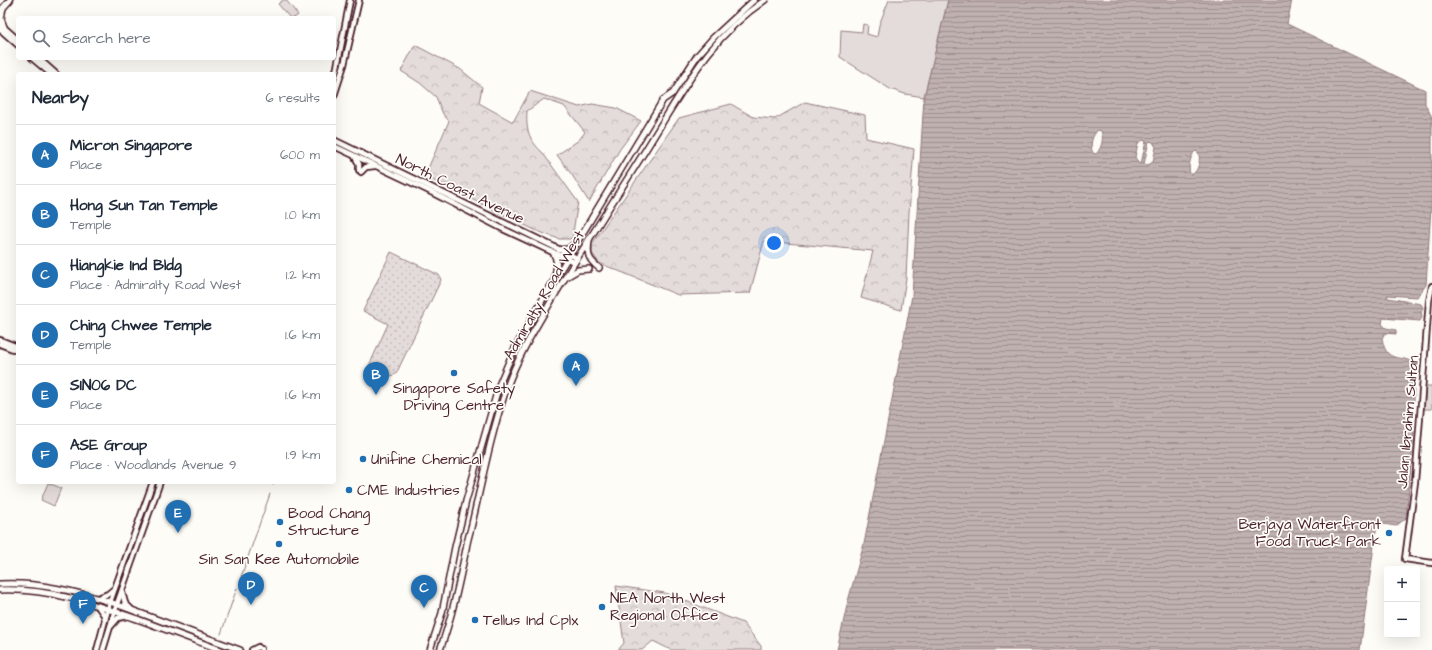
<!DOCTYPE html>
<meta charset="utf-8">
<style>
:root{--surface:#fff;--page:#f6f6f7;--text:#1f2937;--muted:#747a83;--line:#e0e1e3;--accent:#1f6fb2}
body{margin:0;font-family:"Architects Daughter",sans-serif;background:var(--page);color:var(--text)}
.controls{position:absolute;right:12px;bottom:12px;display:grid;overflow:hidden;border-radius:4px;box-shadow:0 4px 16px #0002}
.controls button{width:36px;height:36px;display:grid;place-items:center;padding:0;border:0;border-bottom:1px solid var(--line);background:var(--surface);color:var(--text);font:20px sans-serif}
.you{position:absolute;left:774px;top:243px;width:14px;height:14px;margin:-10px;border:3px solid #fff;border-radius:50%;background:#1a73e8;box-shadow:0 0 0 6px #1a73e833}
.badge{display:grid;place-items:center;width:26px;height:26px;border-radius:50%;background:var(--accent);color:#fff;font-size:13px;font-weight:700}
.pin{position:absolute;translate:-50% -33px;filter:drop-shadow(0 1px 2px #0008)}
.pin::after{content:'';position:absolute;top:21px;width:14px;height:12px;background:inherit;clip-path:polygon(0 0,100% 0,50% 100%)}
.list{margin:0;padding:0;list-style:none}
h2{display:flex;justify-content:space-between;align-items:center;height:52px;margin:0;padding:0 16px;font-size:17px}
h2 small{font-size:13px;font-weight:400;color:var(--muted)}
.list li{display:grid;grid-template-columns:26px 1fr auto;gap:12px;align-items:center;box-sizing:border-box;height:60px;padding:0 16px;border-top:1px solid var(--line)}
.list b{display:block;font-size:15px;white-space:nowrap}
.list p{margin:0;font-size:13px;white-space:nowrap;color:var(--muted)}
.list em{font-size:13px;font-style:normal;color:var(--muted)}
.icon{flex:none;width:22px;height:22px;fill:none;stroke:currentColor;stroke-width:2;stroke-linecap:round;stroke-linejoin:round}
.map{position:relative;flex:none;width:1432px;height:650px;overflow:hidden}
.search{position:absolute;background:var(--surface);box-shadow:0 4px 16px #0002;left:16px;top:16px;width:320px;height:44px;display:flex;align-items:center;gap:10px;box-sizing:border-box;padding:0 14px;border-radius:4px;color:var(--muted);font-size:15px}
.panel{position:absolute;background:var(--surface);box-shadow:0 4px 16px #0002;left:16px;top:72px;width:320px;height:412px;border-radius:4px}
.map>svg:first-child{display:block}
.grass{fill:url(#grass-dots);stroke:#967e82}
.forest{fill:url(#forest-crowns);stroke:#967e82}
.green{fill:#e3dcda;stroke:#967e82}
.water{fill:url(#water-rules);stroke:#91777b;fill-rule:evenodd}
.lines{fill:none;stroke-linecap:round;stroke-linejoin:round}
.stream{stroke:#91777b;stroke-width:1}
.secondary-casing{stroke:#4a1f2b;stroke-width:8}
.primary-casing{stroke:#4a1f2b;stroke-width:8}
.secondary{stroke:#fdfcf7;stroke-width:4.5}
.primary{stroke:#fdfcf7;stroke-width:5}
.poi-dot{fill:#1f6fb2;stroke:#fdfcf7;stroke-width:1.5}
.labels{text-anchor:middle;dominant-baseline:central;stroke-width:3.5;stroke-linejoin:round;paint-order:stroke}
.street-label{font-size:15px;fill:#4a1f2b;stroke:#fdfcf7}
.poi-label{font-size:15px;fill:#4a1f2b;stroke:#fdfcf7;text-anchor:start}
</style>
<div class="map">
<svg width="1432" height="650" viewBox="0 0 1432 650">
<defs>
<pattern id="grass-dots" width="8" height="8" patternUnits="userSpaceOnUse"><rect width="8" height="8" fill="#e3dcda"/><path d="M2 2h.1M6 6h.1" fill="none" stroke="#c4bcbb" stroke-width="1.8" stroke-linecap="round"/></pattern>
<pattern id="forest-crowns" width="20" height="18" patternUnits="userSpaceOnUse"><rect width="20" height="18" fill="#e3dcda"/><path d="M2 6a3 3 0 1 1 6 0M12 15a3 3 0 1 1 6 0" fill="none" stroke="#c4bcbb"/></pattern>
<pattern id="water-rules" width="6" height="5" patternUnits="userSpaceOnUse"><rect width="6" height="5" fill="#c0b1b1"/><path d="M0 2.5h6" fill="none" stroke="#9e8f90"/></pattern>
</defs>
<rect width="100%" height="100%" fill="#fdfcf7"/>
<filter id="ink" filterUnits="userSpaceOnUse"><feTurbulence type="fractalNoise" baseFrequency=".025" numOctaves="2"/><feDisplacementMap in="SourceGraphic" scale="8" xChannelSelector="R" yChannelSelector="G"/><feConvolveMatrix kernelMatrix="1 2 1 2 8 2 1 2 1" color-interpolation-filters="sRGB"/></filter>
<g filter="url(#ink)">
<polygon class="grass" points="391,252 439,275 441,280 396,374 391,376 368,368 388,324 363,311"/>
<g class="forest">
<path d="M415 45 460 69 482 87 479 103 513 122 530 91 579 107 592 104 616 108 641 121 620 149 589 202 572 175 557 155 579 140 585 132 564 106 544 99 527 111C526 129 528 139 542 152L578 202 574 226 573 236 570 239H559L537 231 428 178 429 166 449 121 443 114 436 97 420 83 401 71Z"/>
<polygon points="805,102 865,115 866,138 914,149 909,213 906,278 901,310 861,298 873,251 764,241 750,293 678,295 599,263 592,253 592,244 679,118 731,104 753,117 775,119"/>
<polygon points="616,586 665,593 743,623 761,646 761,650 671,650 653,641 642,650 618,650 624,643"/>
</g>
<g class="green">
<polygon points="283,0 286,0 298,15 294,18 290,18 278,4"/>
<polygon points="889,0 948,0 924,97 905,94 890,89 840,57 841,30 862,32 863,24 868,25 867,34 877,37 879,25"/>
<polygon points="1426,386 1432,386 1432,409 1424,409"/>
<polygon points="48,483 61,488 54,506 41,500"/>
</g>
<path class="water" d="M948 0H1292L1287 24 1425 90V104L1432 117V192L1426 285 1417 297 1387 295 1388 298 1421 304 1423 308 1421 311 1422 317 1420 321 1383 318 1382 324 1386 328 1396 330V334L1385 333 1382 338C1387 370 1406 348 1419 370H1411L1410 380 1414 391V401L1407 409 1405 418 1414 432 1406 518 1396 526 1377 523 1360 650H837L848 601 864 544 912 296 924 97ZM1098 130 1101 131C1104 138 1102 148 1096 154L1093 153C1089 146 1092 135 1098 130ZM1143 140 1146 141 1141 164 1138 163 1135 157 1138 143ZM1149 141 1153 142 1156 147 1153 162 1148 165 1144 164ZM1195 151 1198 152C1201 159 1199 169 1193 174H1190C1188 167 1190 157 1195 151Z"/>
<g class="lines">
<g class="stream">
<polyline points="273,485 274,482"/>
<polyline points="241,577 270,494"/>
<polyline points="221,634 237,588"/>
</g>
<g class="secondary-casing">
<g id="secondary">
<polyline points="0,24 18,40"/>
<polyline points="0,29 18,45"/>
<polyline points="32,58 51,74"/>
<polyline points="38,58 56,74"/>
<polyline points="334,78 337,67 350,0"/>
<polyline points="334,96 344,65 359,0"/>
<polyline points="334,140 577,258"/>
<polyline points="334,146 427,190 503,229 574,262"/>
<polyline points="355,157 359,164 359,170"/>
<polyline points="361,172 366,167 375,166"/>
<polyline points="1432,286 1429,301 1415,482 1405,559 1432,563"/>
<polyline points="0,340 18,347"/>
<polyline points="0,344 18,351"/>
<polyline points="122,592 125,603 131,609"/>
<polyline points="98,598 108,594 114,589"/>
<polyline points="97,605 104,615 105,620"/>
<polyline points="111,626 118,618 128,616"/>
<polyline points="261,649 261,650"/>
<polyline points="97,650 110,602 153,482"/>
<polyline points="103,650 117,604 160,482"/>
<polyline points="252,650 258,647"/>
</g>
</g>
<g class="primary-casing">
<g id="primary">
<polyline points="0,2 2,0"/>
<polyline points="3,8 1,19 4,27"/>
<polyline points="1,10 10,0"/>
<polyline points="0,30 1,30"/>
<path d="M589 241C587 255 588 259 599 268"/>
<polyline points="559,250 568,249 574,244"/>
<path d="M553 252C558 261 557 266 555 276"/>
<polyline points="566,277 578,270 589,269"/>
<path d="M0 584C38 582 74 591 110 602L240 650"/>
<path d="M0 590C49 588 94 604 140 620 167 630 194 640 221 650"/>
<polyline points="430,650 442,613 455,547 466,501 499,385 513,352 544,297 663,100 673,93 697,56 714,37 754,0"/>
<path d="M440 650C452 617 459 583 466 549 467 542 469 535 471 528 482 481 491 433 507 387 518 356 536 327 553 298 572 266 592 235 612 203 628 178 644 153 659 128 691 76 714 35 765 0"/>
</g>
</g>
<use href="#secondary" class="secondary"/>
<use href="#primary" class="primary"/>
</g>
</g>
<g class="poi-dot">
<circle cx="454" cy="373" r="4"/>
<circle cx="363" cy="459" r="4"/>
<circle cx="349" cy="490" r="4"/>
<circle cx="280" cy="522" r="4"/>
<circle cx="1389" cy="533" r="4"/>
<circle cx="279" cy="544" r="4"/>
<circle cx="602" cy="607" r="4"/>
<circle cx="475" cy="620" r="4"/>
</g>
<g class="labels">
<g class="street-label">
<text transform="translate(460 189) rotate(26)">North Coast Avenue</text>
<text transform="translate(544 295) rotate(-60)">Admiralty Road West</text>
<text transform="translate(1408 422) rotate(-85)">Jalan Ibrahim Sultan</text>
</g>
<g class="poi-label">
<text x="454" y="388" text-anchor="middle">Singapore Safety<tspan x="454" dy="17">Driving Centre</tspan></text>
<text x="371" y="459">Unifine Chemical</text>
<text x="357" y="490">CME Industries</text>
<text x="288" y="513">Bood Chang<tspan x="288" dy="17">Structure</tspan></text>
<text x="1381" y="524" text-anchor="end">Berjaya Waterfront<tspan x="1381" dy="17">Food Truck Park</tspan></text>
<text x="279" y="559" text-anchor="middle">Sin San Kee Automobile</text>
<text x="610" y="598">NEA North West<tspan x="610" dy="17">Regional Office</tspan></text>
<text x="483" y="620">Tellus Ind Cplx</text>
</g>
</g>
</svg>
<div class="controls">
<button>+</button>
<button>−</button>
</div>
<div class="you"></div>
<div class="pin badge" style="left:576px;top:386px">A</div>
<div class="pin badge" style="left:376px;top:395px">B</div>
<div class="pin badge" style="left:424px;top:608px">C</div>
<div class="pin badge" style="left:251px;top:605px">D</div>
<div class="pin badge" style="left:178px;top:533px">E</div>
<div class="pin badge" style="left:83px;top:624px">F</div>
<div class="search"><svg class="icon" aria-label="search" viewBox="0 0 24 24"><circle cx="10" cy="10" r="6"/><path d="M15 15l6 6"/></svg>Search here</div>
<section class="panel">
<h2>Nearby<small>6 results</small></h2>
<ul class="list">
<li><span class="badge">A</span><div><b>Micron Singapore</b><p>Place</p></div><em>600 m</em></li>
<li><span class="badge">B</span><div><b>Hong Sun Tan Temple</b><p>Temple</p></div><em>1.0 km</em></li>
<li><span class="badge">C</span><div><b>Hiangkie Ind Bldg</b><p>Place · Admiralty Road West</p></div><em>1.2 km</em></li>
<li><span class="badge">D</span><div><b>Ching Chwee Temple</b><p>Temple</p></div><em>1.6 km</em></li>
<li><span class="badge">E</span><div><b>SIN06 DC</b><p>Place</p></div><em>1.6 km</em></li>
<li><span class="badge">F</span><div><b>ASE Group</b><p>Place · Woodlands Avenue 9</p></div><em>1.9 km</em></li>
</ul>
</section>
</div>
